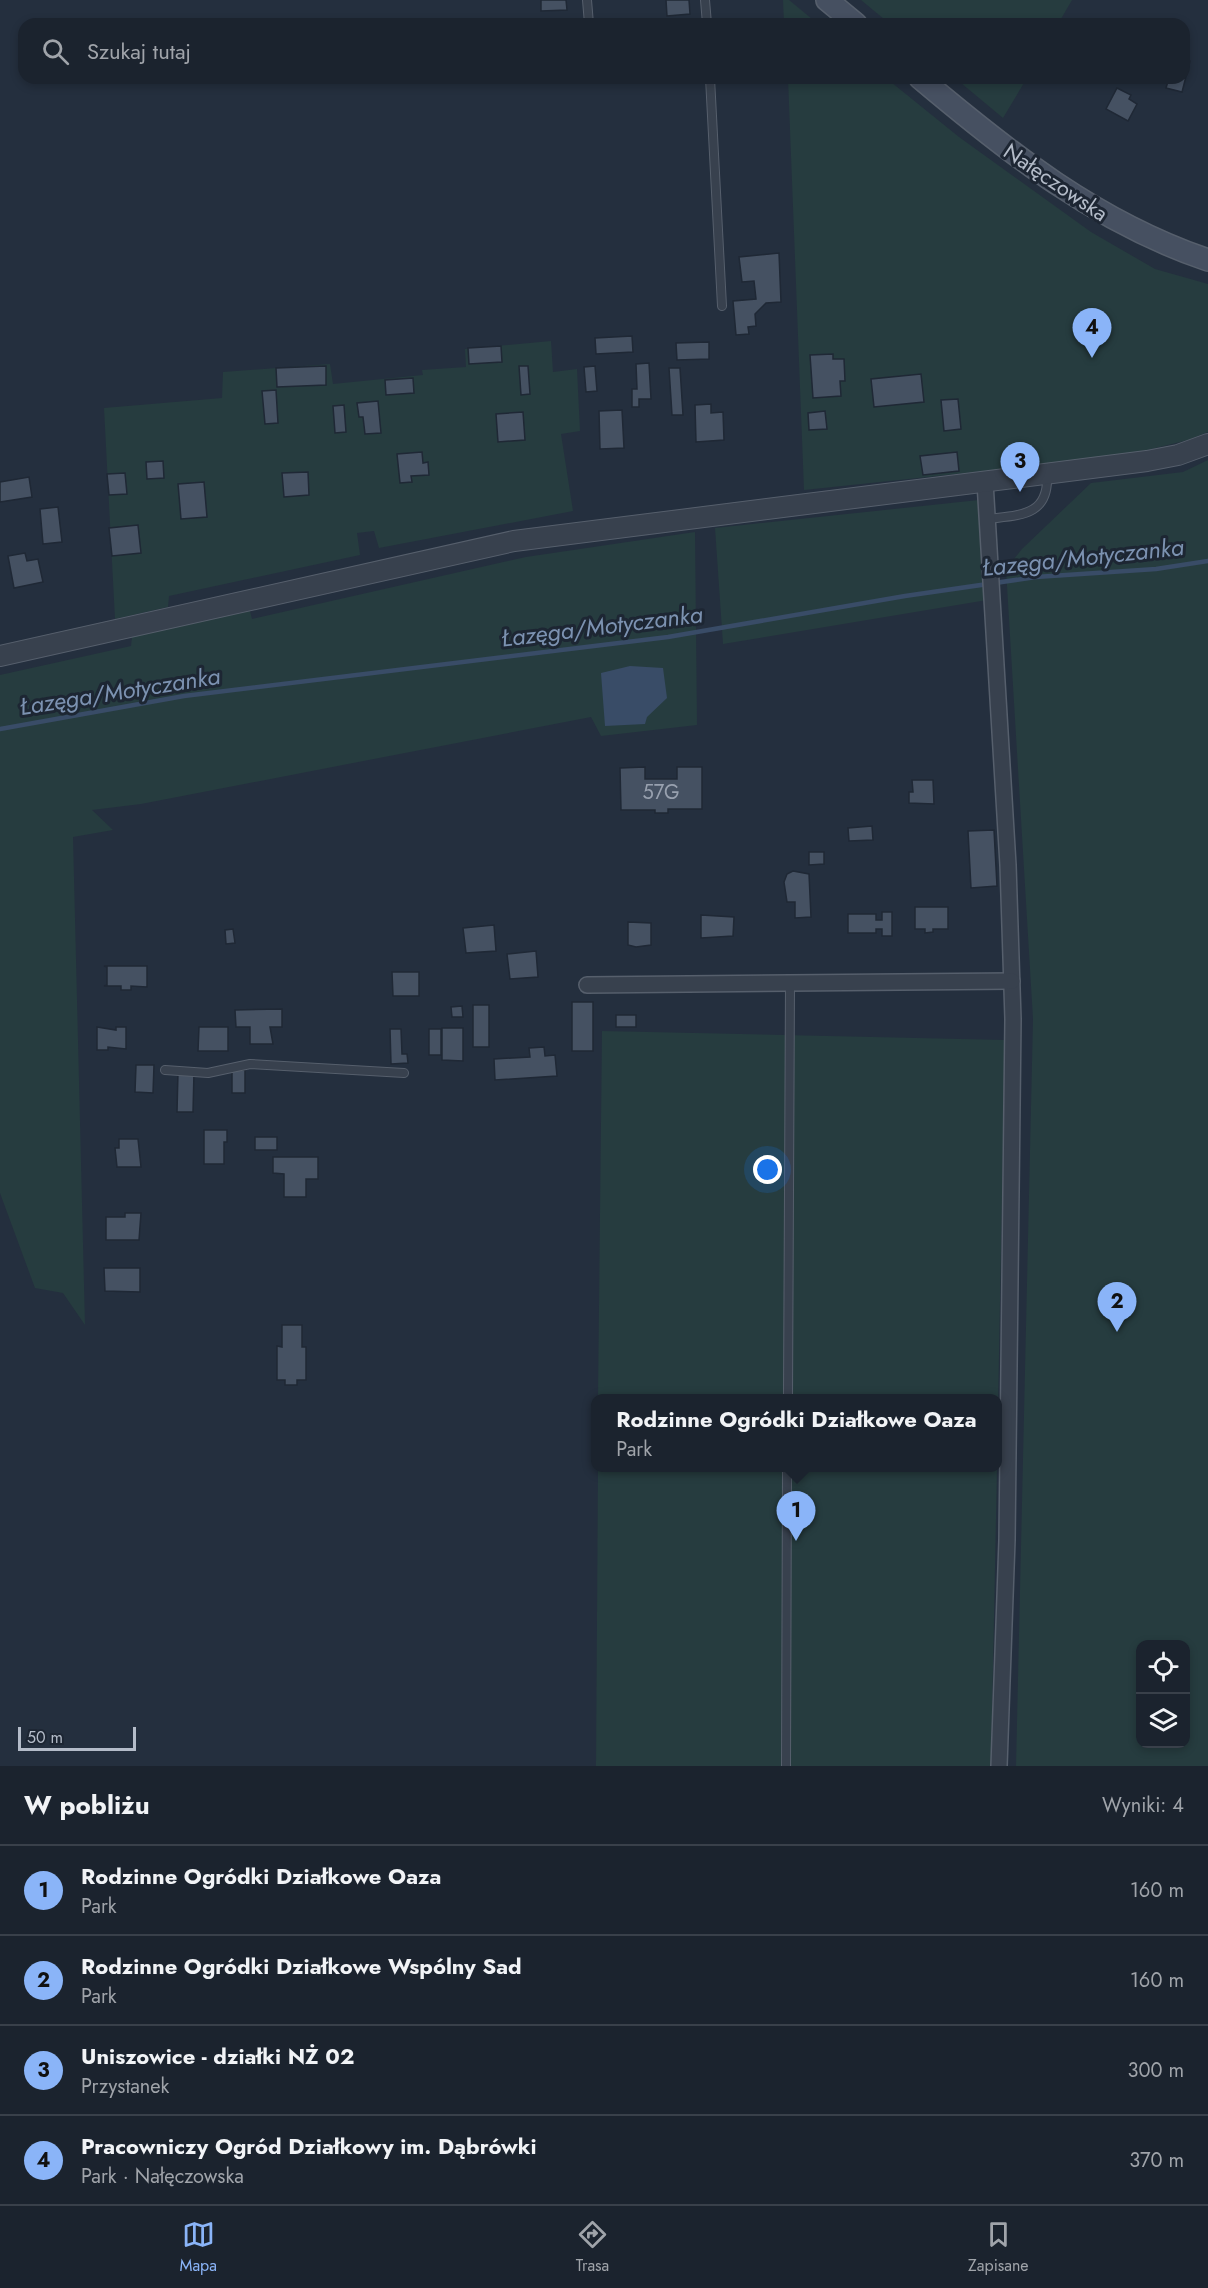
<!DOCTYPE html>
<html lang="pl">
<meta charset="utf-8">
<style>
:root{--surface:#1b232e;--page:#242b36;--text:#f1f3f6;--muted:#a0a4aa;--line:#39404a;--accent:#8ab4f8}
body{margin:0;font-family:Jost,sans-serif;background:var(--page);color:var(--text)}
.controls{position:absolute;right:18px;bottom:18px;display:grid;overflow:hidden;border-radius:12px;box-shadow:0 3px 9px #0003}
.controls button{width:54px;height:54px;display:grid;place-items:center;padding:0;border:0;border-bottom:2px solid var(--line);background:var(--surface);color:var(--text);font:30px sans-serif}
.scale{position:absolute;left:18px;bottom:15px;width:118px;box-sizing:border-box;padding-left:6px;border:3px solid #b4bcc9;border-top:0;font-size:16px;line-height:21px;white-space:nowrap;color:#b4bcc9;-webkit-text-stroke:4px #1d2633;paint-order:stroke}
.you{position:absolute;left:768px;top:1170px;width:21px;height:21px;margin:-15px;border:4px solid #fff;border-radius:50%;background:#1a73e8;box-shadow:0 0 0 9px #1a73e833}
.badge{display:grid;place-items:center;width:39px;height:39px;border-radius:50%;background:var(--accent);color:#111;font-size:20px;font-weight:700}
.pin{position:absolute;translate:-50% -50px;filter:drop-shadow(0 2px 3px #0008)}
.pin::after{content:'';position:absolute;top:32px;width:21px;height:18px;background:inherit;clip-path:polygon(0 0,100% 0,50% 100%)}
.popup{position:absolute;left:591px;top:1394px;width:411px;height:78px;box-sizing:border-box;display:grid;place-content:center;border-radius:12px;background:var(--surface);filter:drop-shadow(0 2px 4px #0005);font-size:20px;white-space:nowrap;color:var(--muted)}
.popup b{font-size:22px;color:var(--text)}
.popup::after{content:'';position:absolute;left:50%;top:100%;margin-left:-12px;border:12px solid transparent;border-top-color:var(--surface)}
.list{margin:0;padding:0;list-style:none}
h2{display:flex;justify-content:space-between;align-items:center;height:78px;margin:0;padding:0 24px;font-size:26px}
h2 small{font-size:20px;font-weight:400;color:var(--muted)}
.list li{display:grid;grid-template-columns:39px 1fr auto;gap:18px;align-items:center;box-sizing:border-box;height:90px;padding:0 24px;border-top:2px solid var(--line)}
.list b{display:block;font-size:22px;white-space:nowrap}
.list p{margin:0;font-size:20px;white-space:nowrap;color:var(--muted)}
.list em{font-size:20px;font-style:normal;color:var(--muted)}
.icon{flex:none;width:33px;height:33px;fill:none;stroke:currentColor;stroke-width:2;stroke-linecap:round;stroke-linejoin:round}
.map{position:relative;flex:none;width:1208px;height:1766px;overflow:hidden}
.search{position:absolute;background:var(--surface);box-shadow:0 3px 9px #0003;left:18px;right:18px;top:18px;height:66px;display:flex;align-items:center;gap:15px;box-sizing:border-box;padding:0 21px;border-radius:18px;color:var(--muted);font-size:22px}
.sheet{height:438px;background:var(--surface)}
nav{display:flex;justify-content:space-around;align-items:center;box-sizing:border-box;height:84px;border-top:2px solid var(--line);background:var(--surface);font-size:16px;color:var(--muted)}
nav a{display:grid;justify-items:center;gap:3px}
nav .on{color:var(--accent)}
.map>svg:first-child{display:block}
.green{fill:#263c3f;fill-rule:evenodd}
.water{fill:#394c67}
.lines{fill:none;stroke-linecap:round;stroke-linejoin:round}
.stream{stroke:#394c67;stroke-width:4.5}
.building{fill:#455162;stroke:#1f2835;stroke-width:1.5}
.service-casing{stroke:#565f6c;stroke-width:10}
.minor-casing{stroke:#565f6c;stroke-width:18}
.tertiary-casing{stroke:#565f6c;stroke-width:22}
.secondary-casing{stroke:#565f6c;stroke-width:24}
.service{stroke:#38414e;stroke-width:8}
.minor{stroke:#38414e;stroke-width:15}
.tertiary{stroke:#38414e;stroke-width:20}
.secondary{stroke:#465061;stroke-width:21}
.labels{text-anchor:middle;dominant-baseline:central;stroke-width:6;stroke-linejoin:round;paint-order:stroke}
.number-label{font-size:20px;fill:#98a1af}
.street-label{font-size:22px;fill:#b4bcc9;stroke:#1d2633}
.water-label{font-size:24px;font-style:italic;fill:#7c92b1;stroke:#1d2633}
</style>
<div class="map">
<svg width="1208" height="1766" viewBox="0 0 1208 1766">
<rect width="100%" height="100%" fill="#242f3e"/>
<g class="green">
<polygon points="783,0 789,0 818,24 784,24"/>
<polygon points="861,0 1072,0 1058,24 890,24"/>
<polygon points="788,78 886,78 959,137 1091,232 1155,269 1208,284 1208,432 1188,440 1119,457 804,490"/>
<polygon points="955,78 1027,78 1003,118"/>
<polygon points="551,341 553,372 577,369 580,431 561,434 573,511 379,548 374,531 357,533 360,555 169,596 168,607 115,619 104,408 222,398 223,372 330,364 333,384 423,375 422,370 466,367 465,349"/>
<path d="M1208 460V1766H1016L1033 1019 1006 569 1022 549 1091 483 1183 472ZM1140 1644H1186V1744H1140Z"/>
<polygon points="979,500 987,600 723,644 715,528"/>
<polygon points="695,532 697,725 601,736 591,717 141,804 92,810 113,830 73,837 85,1325 63,1293 35,1288 0,1193 0,675 131,646 132,637 250,611 252,619 526,557"/>
<polygon points="602,1031 1005,1040 997,1459 997,1398 598,1398"/>
<polygon points="598,1468 997,1468 991,1766 596,1766"/>
</g>
<polygon class="water" points="630,666 663,668 667,698 647,717 645,724 605,726 601,673"/>
<g class="lines">
<polyline class="stream" points="0,729 184,696 668,637 905,596 1036,577 1156,569 1208,561"/>
</g>
<g class="building">
<polygon points="541,0 566,0 567,10 541,11"/>
<polygon points="666,0 689,0 690,14 667,16"/>
<polygon points="1184,60 1190,61 1182,92 1166,88 1169,78 1184,78"/>
<polygon points="1117,88 1131,95 1129,99 1137,104 1128,121 1106,109"/>
<polygon points="779,253 781,302 766,303 755,314 756,326 748,327 749,334 736,335 733,301 756,299 754,281 742,282 739,257"/>
<polygon points="632,336 633,352 596,354 595,338"/>
<polygon points="709,342 709,359 677,360 676,343"/>
<polygon points="501,346 502,362 469,364 468,348"/>
<polygon points="833,354 833,359 844,359 845,381 840,381 841,396 813,398 810,355"/>
<polygon points="649,363 651,399 639,399 639,407 632,407 632,389 637,389 636,364"/>
<polygon points="326,366 326,385 277,387 276,368"/>
<polygon points="519,366 528,366 530,394 521,395"/>
<polygon points="595,366 597,391 586,392 584,367"/>
<polygon points="669,368 680,368 683,415 672,415"/>
<polygon points="921,374 924,402 874,407 871,379"/>
<polygon points="413,378 414,393 386,395 385,380"/>
<polygon points="276,390 278,423 265,424 262,391"/>
<polygon points="958,399 961,429 944,431 941,400"/>
<polygon points="378,401 381,433 365,434 363,417 359,417 357,403"/>
<polygon points="711,404 711,413 723,412 724,440 696,442 695,405"/>
<polygon points="344,405 346,432 335,433 333,406"/>
<polygon points="622,410 624,448 600,449 599,411"/>
<polygon points="825,411 827,429 809,430 808,413"/>
<polygon points="523,412 525,440 498,442 496,414"/>
<polygon points="422,452 423,463 428,462 429,475 411,476 412,482 400,483 397,454"/>
<polygon points="957,452 959,471 923,475 920,456"/>
<polygon points="163,461 164,478 147,479 146,462"/>
<polygon points="308,472 309,495 284,497 282,473"/>
<polygon points="125,473 127,494 109,495 107,474"/>
<polygon points="29,477 32,497 0,502 0,482"/>
<polygon points="204,482 207,517 181,519 178,484"/>
<polygon points="58,507 62,542 43,544 40,509"/>
<polygon points="138,525 141,553 112,556 109,528"/>
<polygon points="25,553 27,561 38,559 43,582 14,588 8,556"/>
<polygon points="645,767 645,779 677,779 677,767 702,767 702,809 668,809 668,813 655,813 655,810 621,810 620,768"/>
<polygon points="912,780 933,780 934,804 909,803 909,792 913,792"/>
<polygon points="872,826 873,840 849,841 848,828"/>
<polygon points="994,830 997,886 971,888 968,831"/>
<polygon points="809,852 824,852 824,864 809,865"/>
<polygon points="793,871 809,874 811,917 795,918 795,902 787,902 784,882 787,874"/>
<polygon points="915,907 948,907 948,929 933,929 933,932 925,933 925,929 915,929"/>
<polygon points="882,912 892,912 892,936 882,936 882,929 876,929 876,933 848,933 848,914 876,914 876,920 882,920"/>
<polygon points="701,915 734,917 733,936 701,938"/>
<polygon points="628,922 651,923 651,945 636,947 628,945"/>
<polygon points="494,925 496,951 466,953 463,928"/>
<polygon points="233,929 235,943 226,944 225,930"/>
<polygon points="536,951 538,977 510,979 507,954"/>
<polygon points="104,966 147,966 147,987 131,986 131,990 121,990 121,986 104,986 107,985 107,967"/>
<polygon points="392,972 419,972 419,996 393,996"/>
<rect x="572" y="1002" width="21" height="49"/>
<rect x="473" y="1005" width="16" height="42"/>
<polygon points="462,1006 463,1017 452,1017 451,1007"/>
<polygon points="282,1009 282,1027 270,1027 273,1044 250,1044 250,1027 236,1027 235,1010"/>
<rect x="616" y="1015" width="20" height="12"/>
<polygon points="97,1027 116,1030 116,1027 126,1027 126,1049 108,1047 108,1050 97,1050"/>
<polygon points="199,1027 228,1027 228,1051 198,1051"/>
<polygon points="442,1028 463,1028 463,1061 442,1060"/>
<polygon points="390,1029 401,1029 402,1054 407,1054 408,1063 391,1064"/>
<rect x="429" y="1029" width="12" height="26"/>
<polygon points="544,1047 545,1056 555,1055 557,1076 495,1080 494,1059 530,1057 529,1048"/>
<polygon points="136,1065 154,1065 153,1093 135,1092"/>
<rect x="232" y="1070" width="13" height="23"/>
<polygon points="178,1072 194,1072 193,1112 177,1112"/>
<polygon points="204,1130 227,1130 227,1142 224,1142 224,1164 204,1164"/>
<rect x="255" y="1137" width="22" height="13"/>
<polygon points="119,1139 138,1139 141,1167 117,1167 115,1148 119,1148"/>
<polygon points="273,1157 318,1157 318,1179 306,1179 306,1197 284,1197 284,1174 273,1173"/>
<polygon points="125,1213 141,1213 139,1240 106,1240 106,1217 125,1217"/>
<polygon points="104,1268 140,1268 140,1292 105,1291"/>
<polygon points="282,1325 302,1325 302,1347 306,1347 306,1380 297,1380 297,1385 285,1385 285,1380 277,1380 277,1346 282,1347"/>
</g>
<g class="lines">
<g class="service-casing">
<g id="service">
<polyline points="587,0 589,24"/>
<polyline points="705,0 707,24"/>
<polyline points="710,78 722,306"/>
<path d="M988 519C1020 515 1049 516 1047 475"/>
<polyline points="165,1070 208,1073 250,1064 404,1073"/>
<polyline points="788,1398 790,983"/>
<polyline points="786,1766 787,1468"/>
</g>
</g>
<g class="minor-casing">
<g id="minor">
<polyline points="985,482 1008,865 1013,1019 1007,1540 999,1766"/>
<polyline points="587,985 1012,981"/>
</g>
</g>
<g class="tertiary-casing">
<polyline id="tertiary" points="0,656 514,541 1147,461 1178,455 1208,444"/>
</g>
<g class="secondary-casing">
<g id="secondary">
<polyline points="827,0 856,24"/>
<path d="M920 78C1009 153 1096 222 1208 260"/>
</g>
</g>
<use href="#service" class="service"/>
<use href="#minor" class="minor"/>
<use href="#tertiary" class="tertiary"/>
<use href="#secondary" class="secondary"/>
</g>
<g class="labels">
<g class="number-label">
<text x="661" y="792">57G</text>
</g>
<g class="street-label">
<text transform="translate(1056 182) rotate(34)">Nałęczowska</text>
</g>
<g class="water-label">
<text transform="translate(1083 557) rotate(-6)">Łazęga/Motyczanka</text>
<text transform="translate(602 626) rotate(-7)">Łazęga/Motyczanka</text>
<text transform="translate(120 691) rotate(-9)">Łazęga/Motyczanka</text>
</g>
</g>
</svg>
<div class="controls">
<button><svg class="icon" aria-label="locate" viewBox="0 0 24 24"><circle cx="12" cy="12" r="6"/><path d="M12 2v4M12 18v4M2 12h4M18 12h4"/></svg></button>
<button><svg class="icon" aria-label="layers" viewBox="0 0 24 24"><path d="M12 4l9 5-9 5-9-5zM3 14l9 5 9-5"/></svg></button>
</div>
<div class="scale">50 m</div>
<div class="you"></div>
<div class="pin badge" style="left:796px;top:1541px">1</div>
<div class="popup"><b>Rodzinne Ogródki Działkowe Oaza</b>Park</div>
<div class="pin badge" style="left:1117px;top:1332px">2</div>
<div class="pin badge" style="left:1020px;top:492px">3</div>
<div class="pin badge" style="left:1092px;top:358px">4</div>
<div class="search"><svg class="icon" aria-label="search" viewBox="0 0 24 24"><circle cx="10" cy="10" r="6"/><path d="M15 15l6 6"/></svg>Szukaj tutaj</div>
</div>
<section class="sheet">
<h2>W pobliżu<small>Wyniki: 4</small></h2>
<ul class="list">
<li><span class="badge">1</span><div><b>Rodzinne Ogródki Działkowe Oaza</b><p>Park</p></div><em>160 m</em></li>
<li><span class="badge">2</span><div><b>Rodzinne Ogródki Działkowe Wspólny Sad</b><p>Park</p></div><em>160 m</em></li>
<li><span class="badge">3</span><div><b>Uniszowice - działki NŻ 02</b><p>Przystanek</p></div><em>300 m</em></li>
<li><span class="badge">4</span><div><b>Pracowniczy Ogród Działkowy im. Dąbrówki</b><p>Park · Nałęczowska</p></div><em>370 m</em></li>
</ul>
</section>
<nav>
<a class="on"><svg class="icon" aria-label="map" viewBox="0 0 24 24"><path d="M3 6l6-2 6 2 6-2v14l-6 2-6-2-6 2zM9 4v14M15 6v14"/></svg>Mapa</a>
<a><svg class="icon" aria-label="directions" viewBox="0 0 24 24"><path d="M12 3l9 9-9 9-9-9zM9 14v-3h6M13 9l2 2-2 2"/></svg>Trasa</a>
<a><svg class="icon" aria-label="saved" viewBox="0 0 24 24"><path d="M7 4h10v16l-5-4-5 4z"/></svg>Zapisane</a>
</nav>
